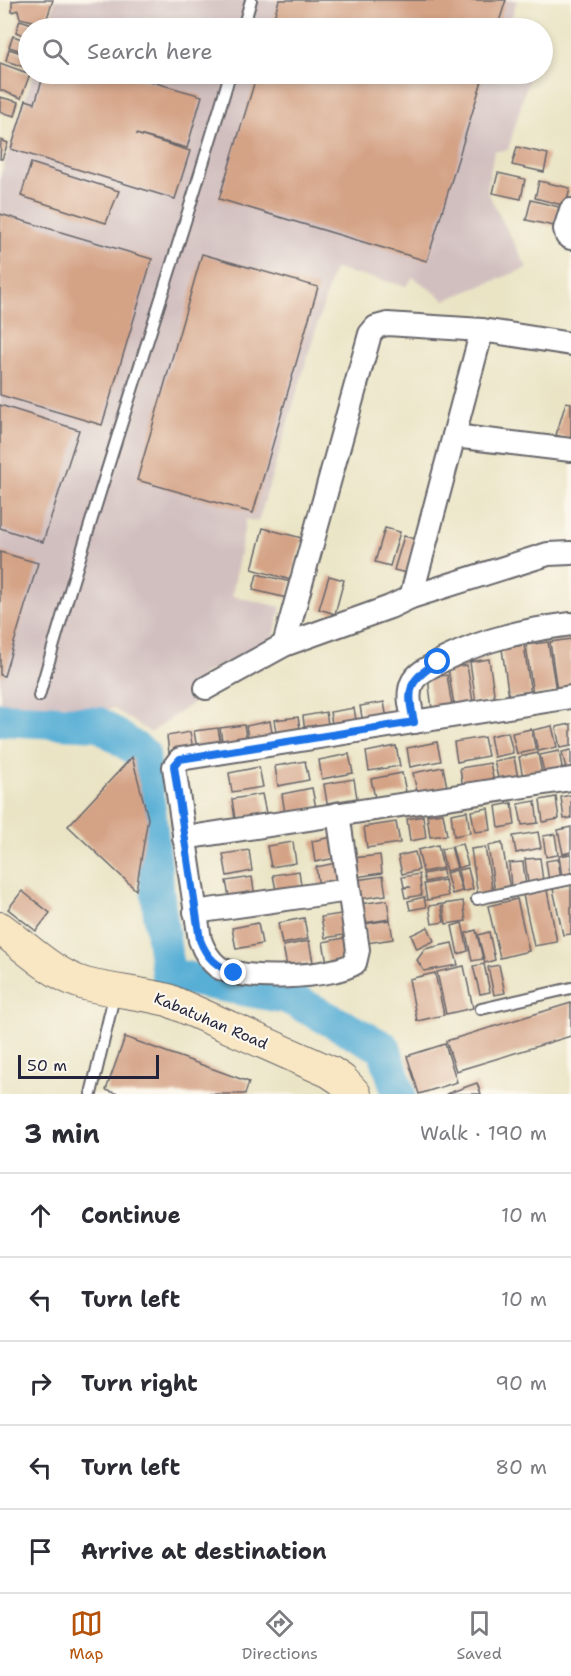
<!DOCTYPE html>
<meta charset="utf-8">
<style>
:root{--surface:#fff;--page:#f7f7f7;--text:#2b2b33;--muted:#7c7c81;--line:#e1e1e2;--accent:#b45309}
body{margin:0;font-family:"Shantell Sans",sans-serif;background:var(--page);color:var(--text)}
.scale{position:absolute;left:18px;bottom:15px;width:141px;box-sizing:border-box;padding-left:6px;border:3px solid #22223b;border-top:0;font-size:16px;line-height:21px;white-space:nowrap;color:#22223b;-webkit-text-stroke:4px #fbf7ec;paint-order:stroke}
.stop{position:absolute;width:18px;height:18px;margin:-14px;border:4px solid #1a73e8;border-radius:50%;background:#fff}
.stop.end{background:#1a73e8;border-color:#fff;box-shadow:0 2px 6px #0008}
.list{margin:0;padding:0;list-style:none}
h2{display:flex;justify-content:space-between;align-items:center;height:78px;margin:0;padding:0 24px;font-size:26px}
h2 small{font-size:20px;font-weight:400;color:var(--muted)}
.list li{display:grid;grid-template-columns:39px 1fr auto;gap:18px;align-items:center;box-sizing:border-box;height:84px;padding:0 24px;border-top:2px solid var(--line)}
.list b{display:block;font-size:22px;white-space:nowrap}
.list em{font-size:20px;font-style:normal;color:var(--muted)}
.icon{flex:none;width:33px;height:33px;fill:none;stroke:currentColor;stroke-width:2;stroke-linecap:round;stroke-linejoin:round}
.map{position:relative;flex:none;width:571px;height:1094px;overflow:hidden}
.search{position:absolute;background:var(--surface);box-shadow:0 3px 9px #0003;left:18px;right:18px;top:18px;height:66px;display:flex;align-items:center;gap:15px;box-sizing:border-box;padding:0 21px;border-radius:33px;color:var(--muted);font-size:22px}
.sheet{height:498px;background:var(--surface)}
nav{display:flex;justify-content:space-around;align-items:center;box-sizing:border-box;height:84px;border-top:2px solid var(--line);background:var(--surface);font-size:16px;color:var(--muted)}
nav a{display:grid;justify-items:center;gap:3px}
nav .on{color:var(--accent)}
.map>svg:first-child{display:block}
.industrial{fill:#d1bfbf}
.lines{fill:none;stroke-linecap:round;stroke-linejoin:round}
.river{stroke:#59afd6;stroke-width:34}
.building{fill:#d4a285}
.lane-casing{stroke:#68666b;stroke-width:14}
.street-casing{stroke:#68666b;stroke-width:26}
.secondary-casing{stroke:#68666b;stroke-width:34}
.lane{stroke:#fff;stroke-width:10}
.street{stroke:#fff;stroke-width:22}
.secondary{stroke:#f9e7c3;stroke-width:32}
.route{stroke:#1a73e8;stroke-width:8}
.labels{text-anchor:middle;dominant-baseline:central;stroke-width:4.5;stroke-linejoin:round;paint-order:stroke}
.street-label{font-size:15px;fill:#22223b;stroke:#fbf7ec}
</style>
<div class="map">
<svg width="571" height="1094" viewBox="0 0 571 1094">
<rect width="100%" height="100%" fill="#fbf7ec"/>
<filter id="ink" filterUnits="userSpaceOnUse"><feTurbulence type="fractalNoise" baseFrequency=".0167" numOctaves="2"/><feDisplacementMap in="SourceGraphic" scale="12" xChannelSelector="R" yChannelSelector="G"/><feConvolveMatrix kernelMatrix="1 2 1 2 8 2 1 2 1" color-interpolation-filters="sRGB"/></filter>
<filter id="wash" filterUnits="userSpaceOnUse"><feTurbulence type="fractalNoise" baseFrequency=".008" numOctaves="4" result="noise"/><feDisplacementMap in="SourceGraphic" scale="24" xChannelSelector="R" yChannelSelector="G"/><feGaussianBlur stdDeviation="1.35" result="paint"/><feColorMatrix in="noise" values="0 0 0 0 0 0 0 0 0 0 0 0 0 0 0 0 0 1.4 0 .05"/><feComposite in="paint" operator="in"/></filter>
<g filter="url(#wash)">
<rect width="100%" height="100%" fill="#eae4c5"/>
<g class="industrial">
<polygon points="55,0 517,0 508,28 47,28"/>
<polygon points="33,74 530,74 508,150 494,151 487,191 527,268 445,300 413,277 406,286 334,269 258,522 246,519 232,596 281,607 273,641 202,674 194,702 151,733 113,708 74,718 0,710 0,177"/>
</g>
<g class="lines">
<polyline class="river" points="0,719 99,724 143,754 160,915 168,975 287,997 384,1048 399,1094"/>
</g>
<g id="blocks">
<g class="building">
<polygon points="22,0 53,0 45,24 20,18 18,10 12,12 12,1"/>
<polygon points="279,0 506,0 497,28 271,28"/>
<polygon points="20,20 44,28 28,28 28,37 16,32"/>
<polygon points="13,36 28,41 28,53 9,47"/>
<polygon points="9,49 28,55 28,68 6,61"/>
<polygon points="0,63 30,74 21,98 0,90"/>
<polygon points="44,74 77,74 96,79 98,74 124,74 202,96 187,148 136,134 190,151 175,199 11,149 26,100 35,103"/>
<polygon points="257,74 484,74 427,261 219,199"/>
<polygon points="0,97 19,102 15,116 0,112"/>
<polygon points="1,140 8,143 2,159 0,159"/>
<polygon points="517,147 548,154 544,172 512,165"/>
<polygon points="31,163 119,191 106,223 21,196"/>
<polygon points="498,173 525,179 521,199 493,193"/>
<polygon points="539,181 570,188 566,206 535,198"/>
<polygon points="531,200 559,207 554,226 526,220"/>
<polygon points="0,214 152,259 102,425 0,395"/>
<polygon points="202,254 318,287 253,513 137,480"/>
<polygon points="566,402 571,403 571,440 556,435"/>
<polygon points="0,405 79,430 43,542 0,528"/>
<polygon points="263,528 302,538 291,580 252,569"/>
<polygon points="385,528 400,532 390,566 375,562"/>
<polygon points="404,536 419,540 410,574 394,570"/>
<polygon points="0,552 38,563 4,676 0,675"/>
<polygon points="257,574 291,582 287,598 253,590"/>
<polygon points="329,576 344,580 335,614 319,609"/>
<polygon points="571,639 571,689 557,691 550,642"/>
<polygon points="548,642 556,691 533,695 526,645"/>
<polygon points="524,645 531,695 509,698 502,649"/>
<polygon points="489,659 495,700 476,703 470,662"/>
<polygon points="467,665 473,702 454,705 448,668"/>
<polygon points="447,675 452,706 432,709 428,678"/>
<polygon points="384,702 387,719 363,723 360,706"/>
<polygon points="354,708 357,726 333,730 330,712"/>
<polygon points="326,712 329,730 305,733 303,716"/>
<polygon points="298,717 301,734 277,738 274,720"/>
<polygon points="270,721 273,739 249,743 246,726"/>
<polygon points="571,724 571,746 560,748 556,727"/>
<polygon points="244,725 247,742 223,746 220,728"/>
<polygon points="552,726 557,747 538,751 533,730"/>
<polygon points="218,728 221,745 197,749 194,731"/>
<polygon points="531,729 536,750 517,754 512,733"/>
<polygon points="190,732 193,750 169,753 167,736"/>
<polygon points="508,732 513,753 494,757 490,736"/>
<polygon points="484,737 488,756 457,762 454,742"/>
<polygon points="437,742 441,761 410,767 407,748"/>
<polygon points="396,746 400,766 369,771 366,752"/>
<polygon points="571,750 571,772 567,773 562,752"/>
<polygon points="559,751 563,772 545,776 540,755"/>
<polygon points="538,753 542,774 523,778 519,757"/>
<polygon points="349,754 353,773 322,779 319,760"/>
<polygon points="132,757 148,818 136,890 68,826"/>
<polygon points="514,757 518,778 499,782 494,761"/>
<polygon points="305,761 309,780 278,786 275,766"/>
<polygon points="490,763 494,782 463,788 460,768"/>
<polygon points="259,767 263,787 232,792 229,773"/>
<polygon points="443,767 447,787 417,792 413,773"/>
<polygon points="402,773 406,792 375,798 371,779"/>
<polygon points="354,779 357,798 327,803 324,784"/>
<polygon points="312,788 316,808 285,813 282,794"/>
<polygon points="262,794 266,813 235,819 232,799"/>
<polygon points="571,795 571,818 564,819 561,797"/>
<polygon points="556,797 559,819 543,822 540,800"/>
<polygon points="535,801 538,823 522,825 518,804"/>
<polygon points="512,803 515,825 499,828 496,806"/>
<polygon points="488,808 491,830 475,832 471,811"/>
<polygon points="467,811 470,833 454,836 451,814"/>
<polygon points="443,813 447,835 430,837 427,815"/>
<polygon points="423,816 426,838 410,841 407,819"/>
<polygon points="396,822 400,843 367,848 364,827"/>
<polygon points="571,827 571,852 563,854 558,830"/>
<polygon points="538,832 541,848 516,853 513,836"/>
<polygon points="555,834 558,855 546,857 543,836"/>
<polygon points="337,836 341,857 315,862 312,841"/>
<polygon points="293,842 296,863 271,867 267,846"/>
<polygon points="502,843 510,890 495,892 488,846"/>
<polygon points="462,844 468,865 458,868 452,846"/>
<polygon points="438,845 443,868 423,872 418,850"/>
<polygon points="451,847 457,868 446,871 441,849"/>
<polygon points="485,847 493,893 478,896 471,849"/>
<polygon points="249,850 252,871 227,876 223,854"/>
<polygon points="415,852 419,870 402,874 398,856"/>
<polygon points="571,854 571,876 562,877 559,856"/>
<polygon points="380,855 382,873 356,877 353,858"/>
<polygon points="540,858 543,881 528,883 525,859"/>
<polygon points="558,859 561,880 549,882 546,861"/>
<polygon points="341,862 345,883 319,888 316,867"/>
<polygon points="523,862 526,886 511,887 509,863"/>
<polygon points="468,868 473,889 463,892 458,870"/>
<polygon points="443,870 444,878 425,882 423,874"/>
<polygon points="456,870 462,891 452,894 446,873"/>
<polygon points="299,871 302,892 277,896 273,875"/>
<polygon points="419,874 422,895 405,898 403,888 411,887 404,887 402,877"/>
<polygon points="383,876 386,895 359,899 356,880"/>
<polygon points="252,877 255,898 230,902 226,881"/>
<polygon points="445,880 448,896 427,900 424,884"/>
<polygon points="571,885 571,934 563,935 553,889"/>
<polygon points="547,890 557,942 534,946 523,895"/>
<polygon points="22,891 50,913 36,931 8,909"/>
<polygon points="424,897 426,907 410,910 408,901"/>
<polygon points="517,899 529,951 500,958 488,906"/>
<polygon points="387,900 390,919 363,923 360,904"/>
<polygon points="463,901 466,921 446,924 443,904"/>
<polygon points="441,904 444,922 432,924 429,906"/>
<polygon points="347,913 350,934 325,938 321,917"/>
<polygon points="304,918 308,939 282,944 278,923"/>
<polygon points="390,920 393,939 367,943 364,924"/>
<polygon points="258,923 262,944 236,949 232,928"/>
<polygon points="462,923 468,951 458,954 452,926"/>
<polygon points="428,927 434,941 417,949 411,935"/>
<polygon points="476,930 483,959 472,961 466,933"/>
<polygon points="489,932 495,960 485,963 478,935"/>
<polygon points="349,937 353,958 327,963 323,942"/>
<polygon points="309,941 313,962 287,967 283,946"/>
<polygon points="452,943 458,965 424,971 417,960 425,949"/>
<polygon points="484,964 490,992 480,994 473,966"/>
<polygon points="499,965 505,993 494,995 488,967"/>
<polygon points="464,966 473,1008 446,1014 437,972"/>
<polygon points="435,973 444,1015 417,1021 409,979"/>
<polygon points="571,1003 571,1036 456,1071 446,1041"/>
<polygon points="125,1037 249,1082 245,1094 118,1094 106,1090"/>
<polygon points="445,1044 457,1082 419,1094 407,1056"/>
<polygon points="477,1083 481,1094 446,1094"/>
</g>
</g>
</g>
<g filter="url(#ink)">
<use href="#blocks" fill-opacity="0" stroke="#68666b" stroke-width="1.5"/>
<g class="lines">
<g class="lane-casing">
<g id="lane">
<polyline points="243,28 251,0"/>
<path d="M39 696C98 487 169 282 230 74"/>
<polyline points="477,899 571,879"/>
<polyline points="481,1009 571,988"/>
<polyline points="91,1094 115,992"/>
</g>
</g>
<g class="street-casing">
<g id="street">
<polyline points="571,210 565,229 567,236 571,238"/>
<polyline points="454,436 571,450"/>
<polyline points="411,597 482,330"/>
<polyline points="284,645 370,334 376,327 387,324 482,330 571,344"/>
<polyline points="206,688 284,645 390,607 411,597 548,554 571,553"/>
<path d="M414 722C411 709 406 694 413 681 420 670 436 664 447 658 488 638 526 630 571 624"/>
<path d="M338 814 358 950 355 963C332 978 242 982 218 967 209 960 204 951 200 940L174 767 180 759 571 697"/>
<polyline points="184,838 571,779"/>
<polyline points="195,912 349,890"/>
</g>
</g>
<g class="secondary-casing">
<path id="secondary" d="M0 928C26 947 53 975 85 984 112 991 140 993 168 1000L330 1072 342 1080 355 1094"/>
</g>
<use href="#lane" class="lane"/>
<use href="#street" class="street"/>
<use href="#secondary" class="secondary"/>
</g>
</g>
<g class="lines" filter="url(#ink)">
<path class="route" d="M234 973C216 966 207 958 200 940L174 766 180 759 414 722C406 688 409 680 438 662"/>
</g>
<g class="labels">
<g class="street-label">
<text transform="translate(211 1021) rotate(23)">Kabatuhan Road</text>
</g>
</g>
</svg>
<div class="scale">50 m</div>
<div class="stop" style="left:438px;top:662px"></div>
<div class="stop end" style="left:234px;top:973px"></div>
<div class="search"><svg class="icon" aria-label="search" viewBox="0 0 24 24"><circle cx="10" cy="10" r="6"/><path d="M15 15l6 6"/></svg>Search here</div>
</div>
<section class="sheet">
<h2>3 min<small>Walk · 190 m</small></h2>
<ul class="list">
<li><svg class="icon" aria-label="ahead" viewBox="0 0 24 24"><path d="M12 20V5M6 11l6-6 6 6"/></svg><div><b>Continue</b></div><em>10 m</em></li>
<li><svg class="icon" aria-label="left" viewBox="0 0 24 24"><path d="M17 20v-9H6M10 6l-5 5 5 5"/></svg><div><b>Turn left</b></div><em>10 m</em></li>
<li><svg class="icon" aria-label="right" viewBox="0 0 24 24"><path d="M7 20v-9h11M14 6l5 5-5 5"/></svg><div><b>Turn right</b></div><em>90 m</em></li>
<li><svg class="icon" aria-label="left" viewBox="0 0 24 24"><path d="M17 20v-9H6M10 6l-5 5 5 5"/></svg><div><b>Turn left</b></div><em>80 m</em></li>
<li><svg class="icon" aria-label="arrive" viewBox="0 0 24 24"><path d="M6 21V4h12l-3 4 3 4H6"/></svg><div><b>Arrive at destination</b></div></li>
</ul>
</section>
<nav>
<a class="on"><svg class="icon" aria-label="map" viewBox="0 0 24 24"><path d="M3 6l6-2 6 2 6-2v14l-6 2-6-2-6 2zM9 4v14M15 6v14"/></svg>Map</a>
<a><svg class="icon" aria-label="directions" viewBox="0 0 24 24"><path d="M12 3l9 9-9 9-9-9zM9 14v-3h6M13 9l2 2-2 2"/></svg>Directions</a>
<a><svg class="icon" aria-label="saved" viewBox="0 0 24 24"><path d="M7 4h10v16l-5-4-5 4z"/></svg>Saved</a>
</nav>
